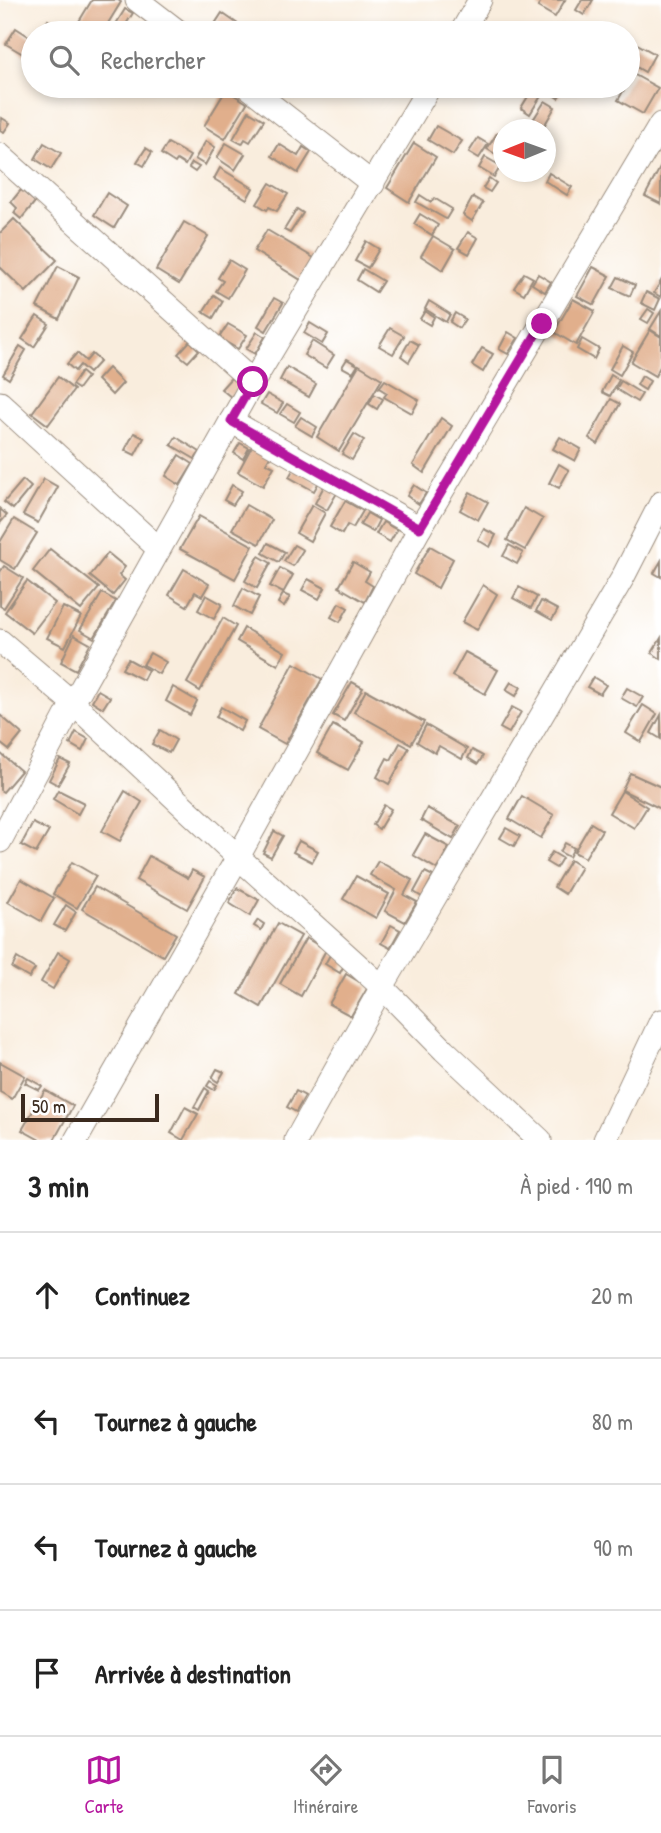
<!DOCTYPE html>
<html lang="fr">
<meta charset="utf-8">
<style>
:root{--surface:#fff;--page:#f2f2f2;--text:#222;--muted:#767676;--line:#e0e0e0;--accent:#b5179e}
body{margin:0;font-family:"Patrick Hand",sans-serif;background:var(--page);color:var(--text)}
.compass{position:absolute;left:493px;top:119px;width:63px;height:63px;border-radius:50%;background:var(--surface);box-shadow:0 4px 10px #0003;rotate:269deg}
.scale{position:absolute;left:21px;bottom:18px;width:138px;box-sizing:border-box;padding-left:7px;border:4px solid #3b2a1e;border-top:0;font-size:19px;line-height:24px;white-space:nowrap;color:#3b2a1e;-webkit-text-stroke:5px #fff;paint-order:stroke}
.stop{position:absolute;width:21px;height:21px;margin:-16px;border:5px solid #b5179e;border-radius:50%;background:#fff}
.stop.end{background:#b5179e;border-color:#fff;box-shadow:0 2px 7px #0008}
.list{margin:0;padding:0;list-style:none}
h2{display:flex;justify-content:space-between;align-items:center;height:91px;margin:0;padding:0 28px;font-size:30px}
h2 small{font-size:23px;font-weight:400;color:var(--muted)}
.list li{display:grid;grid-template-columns:46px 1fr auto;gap:21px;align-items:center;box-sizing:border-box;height:126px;padding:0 28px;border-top:2px solid var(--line)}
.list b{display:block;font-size:26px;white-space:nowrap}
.list em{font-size:23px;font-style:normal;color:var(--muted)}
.icon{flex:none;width:38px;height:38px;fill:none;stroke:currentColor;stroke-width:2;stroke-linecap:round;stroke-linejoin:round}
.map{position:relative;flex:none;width:661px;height:1140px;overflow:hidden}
.search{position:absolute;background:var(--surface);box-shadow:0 4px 10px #0003;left:21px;right:21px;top:21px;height:77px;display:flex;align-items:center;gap:18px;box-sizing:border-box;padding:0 24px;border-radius:38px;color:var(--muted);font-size:26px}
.sheet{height:595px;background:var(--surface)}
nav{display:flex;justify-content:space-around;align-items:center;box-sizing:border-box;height:98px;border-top:2px solid var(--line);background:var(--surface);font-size:19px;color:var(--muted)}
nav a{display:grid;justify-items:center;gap:4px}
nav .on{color:var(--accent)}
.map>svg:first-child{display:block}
.building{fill:#e1af8c}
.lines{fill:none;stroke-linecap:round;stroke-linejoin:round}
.minor-casing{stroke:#9a8c7e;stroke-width:25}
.minor{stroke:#fff;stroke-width:23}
.route{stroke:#b5179e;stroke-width:9}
</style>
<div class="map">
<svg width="661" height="1140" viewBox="0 0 661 1140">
<rect width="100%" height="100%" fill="#fff"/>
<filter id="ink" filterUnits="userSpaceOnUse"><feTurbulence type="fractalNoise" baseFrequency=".0143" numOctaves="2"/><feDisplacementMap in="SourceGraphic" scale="14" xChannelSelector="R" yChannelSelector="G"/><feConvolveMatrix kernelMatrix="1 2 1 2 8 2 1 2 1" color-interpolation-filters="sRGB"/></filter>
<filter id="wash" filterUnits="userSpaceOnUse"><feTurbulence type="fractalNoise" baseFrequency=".00686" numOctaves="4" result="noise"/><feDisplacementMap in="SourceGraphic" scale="28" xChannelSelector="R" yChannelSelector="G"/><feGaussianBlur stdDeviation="1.57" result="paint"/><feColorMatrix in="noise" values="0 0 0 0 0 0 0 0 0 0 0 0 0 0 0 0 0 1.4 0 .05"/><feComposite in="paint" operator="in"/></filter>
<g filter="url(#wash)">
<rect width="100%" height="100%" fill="#f9eddd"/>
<g id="blocks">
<g class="building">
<polygon points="92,0 118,0 121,2 102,33 72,33"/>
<polygon points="541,0 565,0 555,17 538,7"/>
<polygon points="582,0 593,0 584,15 576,10"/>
<polygon points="125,9 133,13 123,29 116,24"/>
<polygon points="222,13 248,31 247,33 209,33"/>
<polygon points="48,20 64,30 62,33 40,33"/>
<polygon points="16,28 33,39 33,60 6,44"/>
<polygon points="630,40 655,54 645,72 628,62"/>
<polygon points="633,74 658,88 643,114 618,100"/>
<polygon points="552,86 565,86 558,98 549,92"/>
<polygon points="226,90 247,103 225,139 204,126"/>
<polygon points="532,90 541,96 530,114 521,108"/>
<polygon points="545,101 555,107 544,126 533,120"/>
<polygon points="249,111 264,120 250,142 245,139 242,144 233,139"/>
<polygon points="2,118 10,123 4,132 0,130"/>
<polygon points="436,126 462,141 453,155 428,140"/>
<polygon points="497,133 504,137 504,159 487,149"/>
<polygon points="478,138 488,144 479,158 469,152"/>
<polygon points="206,141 215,147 205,165 195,159"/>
<polygon points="44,143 61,153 51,169 35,159"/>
<polygon points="168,143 190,156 185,165 177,160 175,163 161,154"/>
<polygon points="226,143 245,154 235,170 217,158"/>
<polygon points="414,143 436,157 409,202 387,188"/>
<polygon points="279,144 298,156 303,147 311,152 298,173 272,156"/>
<polygon points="146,148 152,152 144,166 137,162"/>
<polygon points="485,157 501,166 494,177 479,168"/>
<polygon points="192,163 199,167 195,172 189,168"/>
<polygon points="661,166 661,204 645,196"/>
<polygon points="220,168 253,188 247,199 214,179"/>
<polygon points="549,173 572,187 567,195 545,181"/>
<polygon points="489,178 496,183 490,192 483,188"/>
<polygon points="270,183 288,194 277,211 269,207 267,210 257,204"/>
<polygon points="21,190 35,202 21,219 14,213 17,208 11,202"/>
<polygon points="107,193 127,206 114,228 94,215"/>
<polygon points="420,195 431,202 434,198 452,209 446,219 416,202"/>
<polygon points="473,197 483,203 472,221 463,215"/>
<polygon points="297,209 303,213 290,233 284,230"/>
<polygon points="420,214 438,225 432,235 414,224"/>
<polygon points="14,219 57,260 26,292 0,267 0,233"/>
<polygon points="184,222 208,236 179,284 156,270"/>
<polygon points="267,230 314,258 301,280 254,251"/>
<polygon points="468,232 478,238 469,254 458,248"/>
<polygon points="433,236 455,249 443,270 421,256"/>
<polygon points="366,241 379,249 368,268 355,261"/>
<polygon points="229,260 245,270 228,298 216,291 223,281 218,278"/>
<polygon points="58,266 79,277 59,319 37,307"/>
<polygon points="593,267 610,276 594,305 577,296"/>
<polygon points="363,269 383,281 376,292 357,280"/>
<polygon points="524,273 533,278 524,294 514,288"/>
<polygon points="538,274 551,282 545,292 532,284"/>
<polygon points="618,277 635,285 630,296 612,288"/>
<polygon points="661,281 661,297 654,293"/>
<polygon points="646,292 660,299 655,310 641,303"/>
<polygon points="214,295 223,301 213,318 203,312"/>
<polygon points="274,298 283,303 266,331 258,326"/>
<polygon points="573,299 595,311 576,345 554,332"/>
<polygon points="429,301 450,314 446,322 425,309"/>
<polygon points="648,309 654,313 648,323 641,319"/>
<polygon points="425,311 434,317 430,325 420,319"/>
<polygon points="661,311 661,336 650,329"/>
<polygon points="455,313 465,319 459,328 450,322"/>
<polygon points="37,316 49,324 34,347 22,339"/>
<polygon points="310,323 328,334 322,344 304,333"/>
<polygon points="228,324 247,335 238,349 219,338"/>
<polygon points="390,328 404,336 393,354 379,346"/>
<polygon points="650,330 661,337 661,365 655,376 631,362"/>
<polygon points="257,332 265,337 255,354 246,349"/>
<polygon points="508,332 518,338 508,354 499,349"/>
<polygon points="582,339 599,349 594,359 577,349"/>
<polygon points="410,340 419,345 409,362 401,356"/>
<polygon points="190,341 199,350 188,362 178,354"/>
<polygon points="312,341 334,355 326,368 304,355"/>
<polygon points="20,346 26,350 9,379 3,375"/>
<polygon points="623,346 633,352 620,375 610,369"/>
<polygon points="482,348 493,354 483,372 472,365"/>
<polygon points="77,353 86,361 92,354 100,361 89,373 80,365 75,371 67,364"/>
<polygon points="347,359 358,365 353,373 342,367"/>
<polygon points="359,365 382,379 339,451 317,437"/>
<polygon points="287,367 316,384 309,397 280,380"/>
<polygon points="108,368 123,383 112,395 97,380"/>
<polygon points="81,372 87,377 78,389 72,385"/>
<polygon points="611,375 619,380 610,396 602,392"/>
<polygon points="642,376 650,381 645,390 637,385"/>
<polygon points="58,377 74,390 48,425 32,413"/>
<polygon points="231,378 240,386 231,397 221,389"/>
<polygon points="385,380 419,400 412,413 384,397 387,393 379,388"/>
<polygon points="621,381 642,394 637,402 616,389"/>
<polygon points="267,394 283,403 277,413 261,404"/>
<polygon points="374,394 383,399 377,409 369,404"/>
<polygon points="611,399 620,404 598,444 589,438"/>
<polygon points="287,404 300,412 294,422 280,414"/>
<polygon points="301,417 317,427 312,436 295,426"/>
<polygon points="441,418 452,426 424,473 413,465"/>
<polygon points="134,433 144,438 135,455 125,450"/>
<polygon points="354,434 364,440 352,460 342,454"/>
<polygon points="176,437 200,452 195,459 171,445"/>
<polygon points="560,437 581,449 575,461 553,449"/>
<polygon points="240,443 249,448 243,459 234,453"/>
<polygon points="252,446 270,456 266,463 274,467 263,486 238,472"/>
<polygon points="179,455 193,464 180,485 166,476"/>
<polygon points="559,464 569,470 559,488 549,483"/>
<polygon points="294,468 319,482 314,491 289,477"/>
<polygon points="44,479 58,487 38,523 23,515"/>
<polygon points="23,480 31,487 13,509 4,502"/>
<polygon points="232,485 242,491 233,505 224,500"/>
<polygon points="414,485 426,493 419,504 407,496"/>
<polygon points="324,486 337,493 327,510 315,503"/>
<polygon points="470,492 488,502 478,520 460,510"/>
<polygon points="345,501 363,511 353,528 347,525 342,534 330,527"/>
<polygon points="246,505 272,520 259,544 232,529"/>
<polygon points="312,505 325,513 310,541 296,533"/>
<polygon points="524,508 543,519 525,550 507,540"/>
<polygon points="0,509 7,515 0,523"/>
<polygon points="367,513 379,520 373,532 360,525"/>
<polygon points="199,516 253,546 235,579 180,549"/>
<polygon points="14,519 37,533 15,569 0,560 0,542"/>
<polygon points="383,522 397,530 390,542 376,534"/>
<polygon points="484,529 496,535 490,547 478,540"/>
<polygon points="268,543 285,552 279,562 263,553"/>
<polygon points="294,545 303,550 293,566 284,561"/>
<polygon points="509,545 523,553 517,564 503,556"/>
<polygon points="430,546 453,559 438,588 414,574"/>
<polygon points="50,549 99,588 81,610 33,571"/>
<polygon points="108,553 125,567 119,575 125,580 113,595 90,576"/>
<polygon points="259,556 271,563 257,588 245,581"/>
<polygon points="661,561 661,577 654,573"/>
<polygon points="353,562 370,572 365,581 373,586 365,602 339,587"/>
<polygon points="4,566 23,578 4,608 0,606 0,572"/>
<polygon points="280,568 293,575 283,593 270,586"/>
<polygon points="184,569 209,584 202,596 195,592 187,606 169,595"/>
<polygon points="308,579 325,588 319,599 302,590"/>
<polygon points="27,581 55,603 32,633 5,612"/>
<polygon points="483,585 497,594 477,630 462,622"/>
<polygon points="519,587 537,597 531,608 513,598"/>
<polygon points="243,588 259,597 250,615 234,606"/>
<polygon points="102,593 116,601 94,638 80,630"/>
<polygon points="283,594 290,597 284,607 278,603"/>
<polygon points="206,595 222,604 214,619 198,610"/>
<polygon points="541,601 558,610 552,620 536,611"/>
<polygon points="339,603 348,608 340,622 331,617"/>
<polygon points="63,607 81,616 65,647 47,638"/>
<polygon points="223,618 236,626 200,691 187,683"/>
<polygon points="244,628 285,652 278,665 237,641"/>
<polygon points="74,635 90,644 76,670 61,662"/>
<polygon points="661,638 661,659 652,653"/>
<polygon points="465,652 498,670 485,694 452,676"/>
<polygon points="150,653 166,662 159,674 143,665"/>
<polygon points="128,659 148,670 143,680 122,669"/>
<polygon points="294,663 322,679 285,744 258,729"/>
<polygon points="593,677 606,685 600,694 587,687"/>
<polygon points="352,682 363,688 344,721 333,715"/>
<polygon points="511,682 521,687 516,696 506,690"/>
<polygon points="173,687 197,701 190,715 166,701"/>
<polygon points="627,688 643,697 637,707 621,698"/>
<polygon points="98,690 110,697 103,708 92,701"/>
<polygon points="366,690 424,722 411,744 354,712"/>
<polygon points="643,705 657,714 641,742 626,733"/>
<polygon points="221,707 245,721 240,731 216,717"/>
<polygon points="512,707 521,712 509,733 500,728"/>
<polygon points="0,715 22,734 9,750 0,743"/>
<polygon points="661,715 661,739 651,733"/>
<polygon points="333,725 364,742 348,770 317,753"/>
<polygon points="426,725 467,749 462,759 439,746 435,753 417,742"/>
<polygon points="160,730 176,740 169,753 152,744"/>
<polygon points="76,732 88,739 82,751 70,744"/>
<polygon points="400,743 409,748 389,784 377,777 387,758 391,760"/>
<polygon points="472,750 483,756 478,764 468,758"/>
<polygon points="0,753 21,771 3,792 0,790"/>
<polygon points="60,759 70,764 58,785 49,780"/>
<polygon points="630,773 661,787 661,809 622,790"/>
<polygon points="58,790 84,803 78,814 53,799"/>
<polygon points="125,791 142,802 120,841 102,831"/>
<polygon points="622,791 647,807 634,828 609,813"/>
<polygon points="522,796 554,815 541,838 509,819"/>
<polygon points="384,805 391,809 379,829 373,825"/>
<polygon points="427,808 460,826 453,839 421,820"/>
<polygon points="33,823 49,831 36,853 21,845"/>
<polygon points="591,823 602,830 585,858 574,852"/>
<polygon points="506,828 520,836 514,846 500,838"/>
<polygon points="274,831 283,836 271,857 263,853"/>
<polygon points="425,834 449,847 437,869 413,855"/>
<polygon points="299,841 318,851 312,862 293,852"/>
<polygon points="565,843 574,848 569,857 560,852"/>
<polygon points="552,852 562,858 556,868 546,862"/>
<polygon points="149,856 188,878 192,870 205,877 187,909 136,880"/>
<polygon points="570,860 581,867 565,894 554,887"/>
<polygon points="378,861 412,880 404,895 417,902 405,922 385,911 396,890 370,875"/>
<polygon points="72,862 96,876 77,908 53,894"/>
<polygon points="425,872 433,876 422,897 414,892"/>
<polygon points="356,876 389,894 376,918 343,899"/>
<polygon points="21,879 54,898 41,921 8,902"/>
<polygon points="95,887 176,934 163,956 82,909"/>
<polygon points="237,888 259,900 250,916 229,903"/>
<polygon points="66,905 76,912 65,931 54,925"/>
<polygon points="258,920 264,924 261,930 254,926"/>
<polygon points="278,923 301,936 261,1007 239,994"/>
<polygon points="391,925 400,930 390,948 381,943"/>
<polygon points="306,938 326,950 301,996 280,984"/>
<polygon points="58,952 70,959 53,989 41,982"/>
<polygon points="331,953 346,961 340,973 325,964"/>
<polygon points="17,958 35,969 29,978 12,968"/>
<polygon points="346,974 368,987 351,1016 329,1004"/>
<polygon points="0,1062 25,1076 12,1099 0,1092"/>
<polygon points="217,1069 224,1072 218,1082 212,1078"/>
<polygon points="28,1078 42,1086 39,1090 25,1083"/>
<polygon points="210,1081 217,1085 214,1090 207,1086"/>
<polygon points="205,1088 209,1091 199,1110 194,1107"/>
<polygon points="45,1090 73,1106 54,1140 40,1140 22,1130"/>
<polygon points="296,1091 305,1096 296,1112 287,1107"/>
<polygon points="185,1107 198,1114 183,1140 171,1133"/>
</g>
</g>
</g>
<g filter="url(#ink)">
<use href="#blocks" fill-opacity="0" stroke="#9a8c7e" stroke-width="2"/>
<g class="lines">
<g class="minor-casing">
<g id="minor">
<polyline points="137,0 180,33"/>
<polyline points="461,33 480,0"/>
<polyline points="247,86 373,184"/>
<polyline points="0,155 253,382"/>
<polyline points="0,403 159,549"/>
<polyline points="231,421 420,528"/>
<polyline points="0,641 73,703 238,857 382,987 444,1050 540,1140"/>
<polyline points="0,841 73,703 253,382 430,86"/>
<polyline points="76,1140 238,857 420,528 661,124"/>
<polyline points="296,1140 382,987 622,579 661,503"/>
<polyline points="605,1140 661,1021"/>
</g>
</g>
<use href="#minor" class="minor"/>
</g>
</g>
<g class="lines" filter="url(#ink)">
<polyline class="route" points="253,382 231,421 420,528 542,324"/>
</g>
</svg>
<svg class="compass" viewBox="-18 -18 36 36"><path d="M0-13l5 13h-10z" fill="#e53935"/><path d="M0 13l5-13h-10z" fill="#767676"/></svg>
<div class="scale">50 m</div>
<div class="stop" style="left:253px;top:382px"></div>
<div class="stop end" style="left:542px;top:324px"></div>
<div class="search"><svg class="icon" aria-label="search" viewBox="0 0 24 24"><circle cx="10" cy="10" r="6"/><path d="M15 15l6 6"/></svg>Rechercher</div>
</div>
<section class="sheet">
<h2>3 min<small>À pied · 190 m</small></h2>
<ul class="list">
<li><svg class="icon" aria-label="ahead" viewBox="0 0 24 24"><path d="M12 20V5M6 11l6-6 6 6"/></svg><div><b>Continuez</b></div><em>20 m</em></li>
<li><svg class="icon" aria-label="left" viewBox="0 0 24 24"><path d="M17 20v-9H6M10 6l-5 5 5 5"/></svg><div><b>Tournez à gauche</b></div><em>80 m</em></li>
<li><svg class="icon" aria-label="left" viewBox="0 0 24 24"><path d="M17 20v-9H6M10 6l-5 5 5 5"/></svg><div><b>Tournez à gauche</b></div><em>90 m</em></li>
<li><svg class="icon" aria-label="arrive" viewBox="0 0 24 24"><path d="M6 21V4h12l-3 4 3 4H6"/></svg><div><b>Arrivée à destination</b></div></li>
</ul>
</section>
<nav>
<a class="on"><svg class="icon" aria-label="map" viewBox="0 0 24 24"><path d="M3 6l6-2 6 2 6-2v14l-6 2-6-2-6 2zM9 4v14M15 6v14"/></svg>Carte</a>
<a><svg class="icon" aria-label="directions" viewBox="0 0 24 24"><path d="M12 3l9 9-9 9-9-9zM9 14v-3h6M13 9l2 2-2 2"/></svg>Itinéraire</a>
<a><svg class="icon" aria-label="saved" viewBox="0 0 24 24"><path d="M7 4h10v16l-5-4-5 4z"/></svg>Favoris</a>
</nav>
